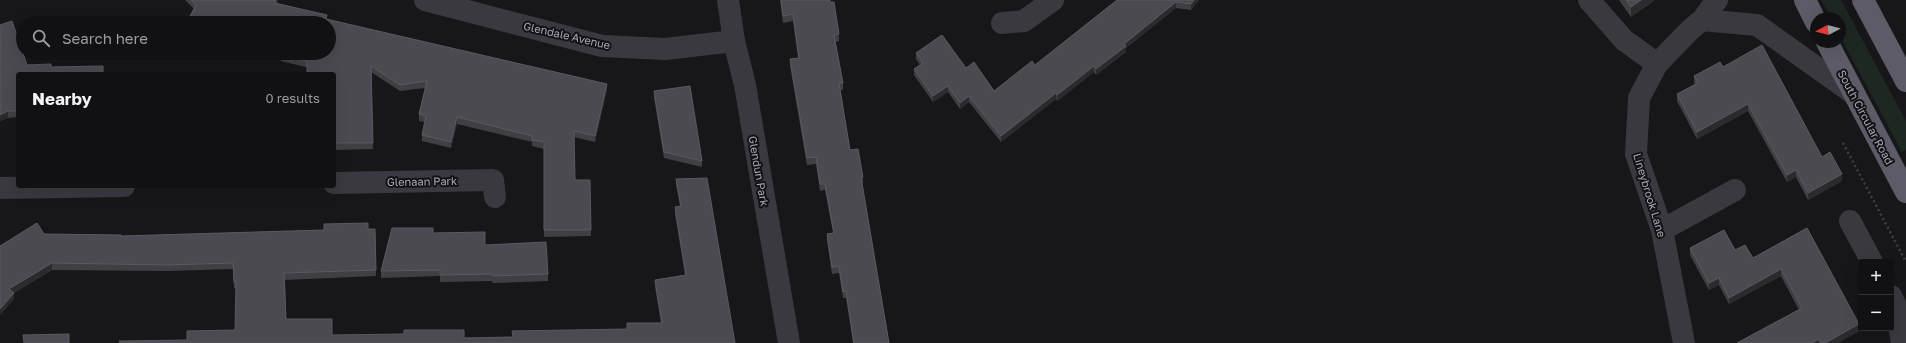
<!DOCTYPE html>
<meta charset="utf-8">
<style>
:root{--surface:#111113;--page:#1a1a1c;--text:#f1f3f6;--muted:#9c9da0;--line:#303133}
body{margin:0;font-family:"Golos Text",sans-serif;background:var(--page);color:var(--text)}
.controls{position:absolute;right:12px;bottom:12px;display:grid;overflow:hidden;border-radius:4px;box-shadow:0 4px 16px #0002}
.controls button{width:36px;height:36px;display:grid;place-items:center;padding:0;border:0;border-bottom:1px solid var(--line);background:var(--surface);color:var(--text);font:20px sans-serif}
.compass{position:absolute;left:1810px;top:12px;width:36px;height:36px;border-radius:50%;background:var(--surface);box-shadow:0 4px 16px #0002;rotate:263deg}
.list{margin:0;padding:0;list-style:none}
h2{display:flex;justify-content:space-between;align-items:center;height:52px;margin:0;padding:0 16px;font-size:17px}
h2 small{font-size:13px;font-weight:400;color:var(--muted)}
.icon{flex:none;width:22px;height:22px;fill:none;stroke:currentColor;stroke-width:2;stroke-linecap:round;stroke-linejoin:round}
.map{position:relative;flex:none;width:1906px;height:343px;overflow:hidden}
.search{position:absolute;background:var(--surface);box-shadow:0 4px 16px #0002;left:16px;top:16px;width:320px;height:44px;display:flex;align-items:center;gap:10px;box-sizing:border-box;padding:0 14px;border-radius:22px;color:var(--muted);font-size:15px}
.panel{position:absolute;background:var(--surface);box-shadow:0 4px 16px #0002;left:16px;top:72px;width:320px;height:116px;border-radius:4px}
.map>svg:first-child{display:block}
.green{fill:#1e2822}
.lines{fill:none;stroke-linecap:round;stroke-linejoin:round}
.path{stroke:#3d3e45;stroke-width:2.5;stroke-dasharray:2 3;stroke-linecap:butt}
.minor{stroke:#3a3940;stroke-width:22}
.trunk{stroke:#5c5b67;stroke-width:22}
.wall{fill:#403f44}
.shaded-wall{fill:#2b2a2d}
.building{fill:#4b4a51;stroke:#5a5961}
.labels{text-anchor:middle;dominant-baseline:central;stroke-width:4;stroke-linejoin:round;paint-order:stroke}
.street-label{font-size:11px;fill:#a8a9ba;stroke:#121214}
</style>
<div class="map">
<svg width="1906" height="343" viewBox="0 0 1906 343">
<rect width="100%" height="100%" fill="#171719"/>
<polygon class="green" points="1821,0 1841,0 1906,121 1906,150 1902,152 1840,36 1840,18 1831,18"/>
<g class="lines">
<polyline class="path" points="1843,143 1906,262"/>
<g class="minor">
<polyline points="425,0 602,46 665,49 734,41"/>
<polyline points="728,0 734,41 745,85 789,343"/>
<polyline points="1589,0 1624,40 1657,64"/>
<polyline points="1717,0 1702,20 1757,25 1854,94"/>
<polyline points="1002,23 1024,21 1053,0"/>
<polyline points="334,183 493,180 495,197"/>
<polyline points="0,188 124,186"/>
<polyline points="1850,221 1872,262"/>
<polyline points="1662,230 1735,190"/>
<polyline points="1891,296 1895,304 1902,343"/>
<polyline points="1684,343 1662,230 1636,154 1639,98 1657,64 1691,29 1702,20"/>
</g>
<g class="trunk">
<polyline points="1805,0 1816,22"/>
<polyline points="1863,0 1906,81"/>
<polyline points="1827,42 1906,192"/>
</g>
</g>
<g class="wall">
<polygon points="185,0 278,0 278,4 327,19 607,90 595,142 574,137 575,180 590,180 591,236 544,237 544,149 532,146 532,142 457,124 451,148 422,141 422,135 425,122 419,121 419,114 425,88 400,91 371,72 373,149 334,150 334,74 281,61 281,55 329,23 232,23 229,22 229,23 190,23 190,16 194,9"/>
<polygon points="780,0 830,0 830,2 839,34 839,41 835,42 843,83 843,90 840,90 850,150 863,177 863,184 862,184 889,343 853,343 846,298 843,298 839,273 832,274 827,241 827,234 833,233 825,190 820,191 816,164 807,165 790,66 790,59 798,58 793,21 783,23"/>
<polygon points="1117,0 1199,0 1191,10 1176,8 1126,48 1126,52 1096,75 1094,72 1057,101 1056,99 1001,142 969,102 960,109 948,92 933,102 914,75 914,69 920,65 916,59 916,53 966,68 994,91 1035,65"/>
<polygon points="1619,0 1655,0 1631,17"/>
<polygon points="0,25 18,74 18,117 8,118 0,121"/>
<polygon points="1723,67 1822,157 1842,181 1808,200 1796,177 1787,182 1748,111 1697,139 1677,101 1677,94 1695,85 1694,83 1694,76"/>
<polygon points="654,91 702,161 702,167 664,158 654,98"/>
<polygon points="676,179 735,343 187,340 235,330 236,288 234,288 233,269 168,271 52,270 14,293 14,299 0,315 44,234 121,236 375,229 376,276 285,280 286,319 332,335 464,338 512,337 627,329 661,323 655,287 655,280 685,275 675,214 675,207 680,206 676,185"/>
<polygon points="1807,228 1859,331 1837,343 1737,343 1799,310 1781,276 1729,304 1719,285 1709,290 1690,255 1690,248 1735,250 1753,258"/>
<polygon points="433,233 485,245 548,274 548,281 493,283 492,281 440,282 440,276 381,278 381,271"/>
</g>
<g class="shaded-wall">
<polygon points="276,0 278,0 278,2 275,10 275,3"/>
<polygon points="1194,0 1199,0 1191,10 1191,4"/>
<polygon points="1641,0 1655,0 1631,17 1631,7"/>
<polygon points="1176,2 1176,8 1126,48 1126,52 1096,75 1096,69 1124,44"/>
<polygon points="229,16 229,23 225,23"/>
<polygon points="1094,66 1094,72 1057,101 1057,95"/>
<polygon points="607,84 607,90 595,142 595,136"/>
<polygon points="948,86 948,92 933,102 933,96"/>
<polygon points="1056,93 1056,99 1001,142 1001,136"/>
<polygon points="969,96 969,102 960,109 960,103"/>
<polygon points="1748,104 1748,111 1697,139 1697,132"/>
<polygon points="8,111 8,118 0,121 0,115"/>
<polygon points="457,117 457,124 451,148 451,142"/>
<polygon points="1796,170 1796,177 1787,182 1787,175"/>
<polygon points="1842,174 1842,181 1808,200 1808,193"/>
<polygon points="52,263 52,270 14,293 14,299 0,315 0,309 9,289"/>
<polygon points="1781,269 1781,276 1729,304 1729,298"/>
<polygon points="1719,278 1719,285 1709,290 1709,283"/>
<polygon points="1859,324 1859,331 1837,343 1825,343"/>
<polygon points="1819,339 1819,343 1812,343"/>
</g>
<g class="building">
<polygon points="191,0 276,0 275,3 327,15 326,19 607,84 595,136 574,131 575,180 590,180 591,230 544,230 544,142 532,140 532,136 457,117 451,142 422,135 426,116 419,114 427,81 400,85 371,66 373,143 334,143 334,74 307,74 307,61 281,55 281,53 329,53 329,23 246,23 229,16 225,23 201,23 190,16 196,5"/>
<polygon points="781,0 830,0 830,2 834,2 839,34 834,35 843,83 839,83 850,150 858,149 863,177 861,177 889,343 854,343 846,291 843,292 839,266 832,267 827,234 834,233 825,184 820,184 816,157 807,158 790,59 799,58 793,14 783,16"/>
<polygon points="1117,0 1194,0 1191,4 1176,2 1124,44 1126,46 1096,69 1094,66 1057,95 1056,93 1001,136 969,96 960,103 948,86 933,96 914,69 923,63 916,53 942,35 966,68 974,62 994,91 1032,61 1035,65"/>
<polygon points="1626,0 1641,0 1631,7"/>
<polygon points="12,21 27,65 51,64 51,67 103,66 103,74 18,74 18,111 8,111 0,115 0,25"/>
<polygon points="1762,45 1822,157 1830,152 1842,174 1808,193 1796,170 1787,175 1748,104 1697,132 1677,94 1698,83 1694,76 1720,62 1723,67"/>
<polygon points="690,86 702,161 664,152 654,91"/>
<polygon points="707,178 735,343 120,343 119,341 187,340 187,331 235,330 236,282 234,282 233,263 168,265 52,263 9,289 14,293 0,309 0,246 37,223 44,234 121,235 121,236 324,230 324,224 368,223 368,229 375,229 376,270 284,273 286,319 332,319 332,335 404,334 404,330 464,330 464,338 513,337 512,331 627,329 627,323 662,323 655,280 686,275 675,207 681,206 676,179"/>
<polygon points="392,228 433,228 433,233 485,232 485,245 546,242 548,274 493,276 492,274 440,275 440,270 381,271"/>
<polygon points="1807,228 1859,324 1825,343 1821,343 1819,339 1812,343 1737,343 1802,308 1781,269 1729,298 1719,278 1709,283 1690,248 1724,230 1735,250 1745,245 1753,258"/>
<polygon points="69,334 69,343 24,343 23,335"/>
</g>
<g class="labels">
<g class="street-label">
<text transform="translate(567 35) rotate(13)">Glendale Avenue</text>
<text transform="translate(1866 117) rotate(62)">South Circular Road</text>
<text transform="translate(759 171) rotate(80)">Glendun Park</text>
<text transform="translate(422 181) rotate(-1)">Glenaan Park</text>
<text transform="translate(1650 195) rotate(73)">Lineybrook Lane</text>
</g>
</g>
</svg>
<div class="controls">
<button>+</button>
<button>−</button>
</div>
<svg class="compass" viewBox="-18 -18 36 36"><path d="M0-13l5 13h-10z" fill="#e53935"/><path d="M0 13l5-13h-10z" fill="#9c9da0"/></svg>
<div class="search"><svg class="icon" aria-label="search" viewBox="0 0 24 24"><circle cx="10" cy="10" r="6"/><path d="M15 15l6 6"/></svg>Search here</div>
<section class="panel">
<h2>Nearby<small>0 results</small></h2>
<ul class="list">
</ul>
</section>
</div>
